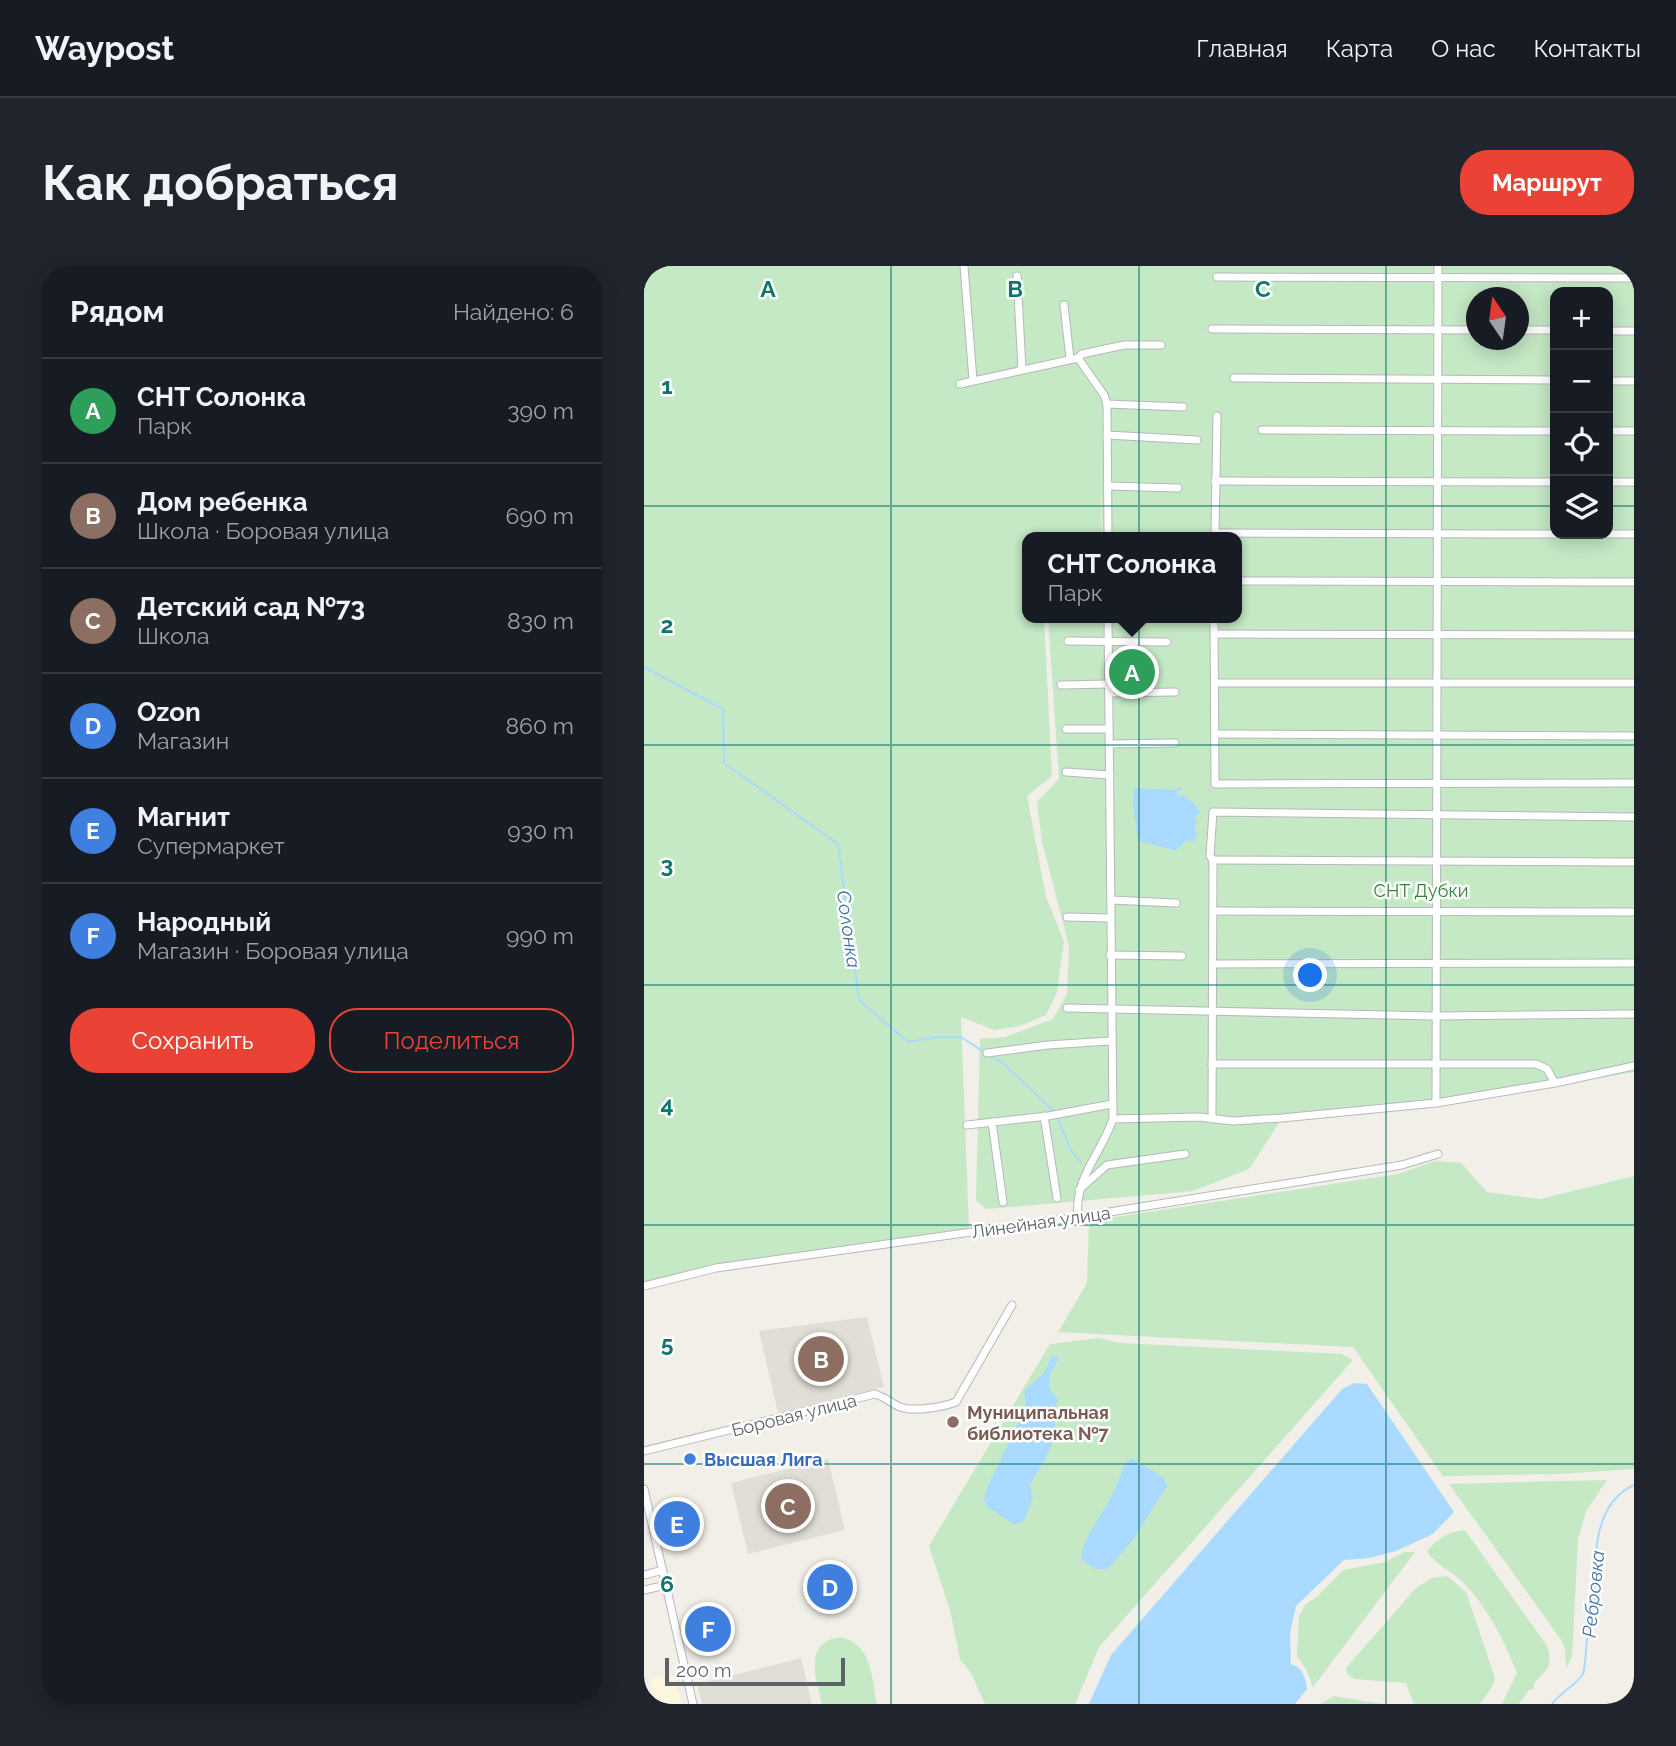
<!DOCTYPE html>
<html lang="ru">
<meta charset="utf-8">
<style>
:root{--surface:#171b24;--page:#20242c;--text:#f1f3f6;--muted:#9ea1a6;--line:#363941;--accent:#ea4335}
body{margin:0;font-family:Raleway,sans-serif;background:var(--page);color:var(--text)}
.controls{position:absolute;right:21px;top:21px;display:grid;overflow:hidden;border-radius:14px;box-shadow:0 4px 18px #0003}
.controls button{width:63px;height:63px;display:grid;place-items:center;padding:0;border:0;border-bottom:2px solid var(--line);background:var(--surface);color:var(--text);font:35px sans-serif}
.compass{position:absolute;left:822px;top:21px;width:63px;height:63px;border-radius:50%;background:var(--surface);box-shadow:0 4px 18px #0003;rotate:347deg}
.scale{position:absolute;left:21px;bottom:18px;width:180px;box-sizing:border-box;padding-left:7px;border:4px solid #5f6368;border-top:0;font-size:19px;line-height:24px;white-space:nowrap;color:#5f6368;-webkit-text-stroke:5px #fff;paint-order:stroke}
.you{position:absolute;left:667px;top:710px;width:24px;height:24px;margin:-18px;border:5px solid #fff;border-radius:50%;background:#1a73e8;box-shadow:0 0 0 10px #1a73e833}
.badge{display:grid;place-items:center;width:46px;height:46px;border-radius:50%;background:var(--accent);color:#fff;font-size:23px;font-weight:700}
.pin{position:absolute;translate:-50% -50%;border:4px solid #fff;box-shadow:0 2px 7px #0006}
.popup{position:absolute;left:378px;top:266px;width:220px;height:91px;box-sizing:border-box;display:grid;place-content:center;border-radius:14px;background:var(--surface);filter:drop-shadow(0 2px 5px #0005);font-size:23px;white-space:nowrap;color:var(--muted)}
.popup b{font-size:26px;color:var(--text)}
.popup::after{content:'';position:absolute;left:50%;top:100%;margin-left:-14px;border:14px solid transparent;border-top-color:var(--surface)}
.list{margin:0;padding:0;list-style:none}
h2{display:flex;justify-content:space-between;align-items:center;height:91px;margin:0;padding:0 28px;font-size:30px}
h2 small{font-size:23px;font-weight:400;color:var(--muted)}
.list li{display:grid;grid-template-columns:46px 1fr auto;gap:21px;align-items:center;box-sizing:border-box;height:105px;padding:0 28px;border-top:2px solid var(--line)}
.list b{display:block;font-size:26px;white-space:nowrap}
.list p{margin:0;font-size:23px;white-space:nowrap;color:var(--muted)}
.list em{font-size:23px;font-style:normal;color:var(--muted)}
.actions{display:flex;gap:14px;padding:21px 28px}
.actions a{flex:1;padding:16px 0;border:2px solid var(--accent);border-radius:28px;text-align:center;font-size:24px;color:var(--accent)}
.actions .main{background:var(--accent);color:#fff}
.icon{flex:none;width:38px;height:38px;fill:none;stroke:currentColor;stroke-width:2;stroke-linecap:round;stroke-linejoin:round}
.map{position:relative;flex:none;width:990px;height:1438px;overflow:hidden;border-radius:28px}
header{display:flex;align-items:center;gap:42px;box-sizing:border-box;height:98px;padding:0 35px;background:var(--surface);border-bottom:2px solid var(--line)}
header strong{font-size:33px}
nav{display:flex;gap:38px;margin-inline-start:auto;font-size:24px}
.intro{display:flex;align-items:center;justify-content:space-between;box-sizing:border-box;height:168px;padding:0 42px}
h1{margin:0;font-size:49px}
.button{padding:18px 32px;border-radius:28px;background:var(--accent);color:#fff;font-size:24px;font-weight:700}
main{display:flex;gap:42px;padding:0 42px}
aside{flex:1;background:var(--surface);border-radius:28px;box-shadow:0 4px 18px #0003}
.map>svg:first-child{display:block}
.commercial{fill:#fef7e0}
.education{fill:#e1ded6}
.green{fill:#c5e8c5;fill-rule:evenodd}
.water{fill:#aadaff}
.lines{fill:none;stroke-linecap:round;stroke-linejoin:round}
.stream{stroke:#aadaff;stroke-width:2}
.minor-casing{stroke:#b5b8bc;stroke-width:9}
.minor{stroke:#fff;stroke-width:7}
.grid{fill:none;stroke:#0f766e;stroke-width:2;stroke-opacity:0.55}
.education-dot{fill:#8d6e63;stroke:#fff;stroke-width:2.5}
.shop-dot{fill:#3f7fe0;stroke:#fff;stroke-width:2.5}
.labels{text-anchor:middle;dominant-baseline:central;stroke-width:5;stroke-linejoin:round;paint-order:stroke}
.park-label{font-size:18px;fill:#348238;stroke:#fff}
.street-label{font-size:18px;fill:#5f6368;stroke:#fff}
.education-label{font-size:18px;font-weight:bold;fill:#785e54;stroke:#fff;text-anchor:start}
.shop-label{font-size:18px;font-weight:bold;fill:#366cbe;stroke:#fff;text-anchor:start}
.water-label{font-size:19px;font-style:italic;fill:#4174aa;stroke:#fff}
.grid-label{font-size:23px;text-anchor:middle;font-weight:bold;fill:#0f766e;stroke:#fff;stroke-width:5;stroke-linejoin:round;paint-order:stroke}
</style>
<header>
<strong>Waypost</strong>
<nav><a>Главная</a><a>Карта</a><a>О нас</a><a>Контакты</a></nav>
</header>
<div class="intro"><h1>Как добраться</h1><a class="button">Маршрут</a></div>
<main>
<aside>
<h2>Рядом<small>Найдено: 6</small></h2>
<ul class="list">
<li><span class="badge" style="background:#2e9e5b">A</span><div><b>СНТ Солонка</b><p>Парк</p></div><em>390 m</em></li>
<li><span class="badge" style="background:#8d6e63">B</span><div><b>Дом ребенка</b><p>Школа · Боровая улица</p></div><em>690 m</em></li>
<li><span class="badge" style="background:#8d6e63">C</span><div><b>Детский сад №73</b><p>Школа</p></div><em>830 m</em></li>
<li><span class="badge" style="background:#3f7fe0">D</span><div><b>Ozon</b><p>Магазин</p></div><em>860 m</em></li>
<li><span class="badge" style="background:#3f7fe0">E</span><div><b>Магнит</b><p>Супермаркет</p></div><em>930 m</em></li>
<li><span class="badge" style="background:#3f7fe0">F</span><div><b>Народный</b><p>Магазин · Боровая улица</p></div><em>990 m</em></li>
</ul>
<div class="actions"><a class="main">Сохранить</a><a>Поделиться</a></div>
</aside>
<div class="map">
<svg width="990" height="1438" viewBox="0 0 990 1438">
<rect width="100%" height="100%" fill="#f1efe8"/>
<polygon class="commercial" points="26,1407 31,1412 37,1438 12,1438 6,1413"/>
<g class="education">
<polygon points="223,1051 240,1121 134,1147 115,1065"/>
<polygon points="184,1193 201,1264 104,1288 87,1217"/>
<polygon points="157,1392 168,1438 58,1438 53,1418"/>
</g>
<g class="green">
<path d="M0 0H990V806L813 836 638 852 605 903 549 925 342 943 332 934 336 773 361 771 409 753 423 728 425 680 398 576 393 536 415 513 404 352H593V271H459L457 222 458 271H383V352H400L408 510 383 530 402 631 420 675 413 726 402 749 376 760 350 764 317 751 325 966 72 1002 0 1020ZM911 26H964V268H911ZM832 32H874V74H832Z"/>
<polygon points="791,895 817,897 843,926 896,933 990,910 990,1203 914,1208 799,1210 709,1081 414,1066 443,1017 445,955 754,908"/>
<polygon points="454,1072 476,1077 698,1088 709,1094 455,1381 431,1438 341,1438 327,1407 316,1393 306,1344 285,1280 406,1078"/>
<polygon points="963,1214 942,1245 934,1274 928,1391 922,1402 921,1384 918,1375 805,1218"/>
<path d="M821 1264 903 1380C909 1401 904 1402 890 1417V1423L885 1424 875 1438H858L873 1407C861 1376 844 1342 820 1317 808 1305 792 1300 783 1285 795 1271 804 1266 821 1264Z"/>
<polygon points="760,1286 771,1286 669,1421 662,1403 653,1390 655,1350 662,1338 674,1330 699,1304 742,1296"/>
<polygon points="803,1310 822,1326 851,1412 848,1421 836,1438 770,1438 762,1417 710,1413 703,1408 702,1402 772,1322 788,1312"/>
<path d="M196 1371C229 1379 227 1410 233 1438H178C172 1412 159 1377 196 1371Z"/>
<polygon points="690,1430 738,1438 739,1438 676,1438"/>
</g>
<g class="water">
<path d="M537 521 539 522 533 526 534 530 540 529 551 538 556 547 551 551 553 558 550 562 553 568 550 576 543 574 533 584C526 583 499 577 494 574L489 541V524L494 522 528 524Z"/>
<polygon points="410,1090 415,1092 406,1109 405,1122 414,1133 408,1152 413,1165 402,1192 386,1219 389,1231 380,1255 371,1259 345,1242 340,1234 342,1224 382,1140 380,1125 400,1107 406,1093"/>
<path d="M710 1117 723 1118 810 1246 789 1268 752 1285 726 1292 700 1294 652 1340 646 1367 647 1398C659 1402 661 1410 663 1423L651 1438H445L467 1389 698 1123Z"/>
<path d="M488 1192 520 1212 523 1220 488 1275 464 1303H451L437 1293C438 1273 454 1255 463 1238 471 1225 476 1210 482 1196Z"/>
</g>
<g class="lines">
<g class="stream">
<polyline points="0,401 79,443 80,497 194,578 215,734 264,776 292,771 317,771 340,786"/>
<polyline points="348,790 360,798 412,847"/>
<polyline points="414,852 426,883 437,897"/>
<path d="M908 1438C917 1426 931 1420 939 1408 944 1388 941 1364 947 1344 948 1338 951 1335 951 1329 951 1290 949 1238 990 1219"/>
</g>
<g class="minor-casing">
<g id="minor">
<polyline points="320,0 329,114"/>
<polyline points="373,10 378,103"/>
<polyline points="573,11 990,12"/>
<polyline points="420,39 426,93"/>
<polyline points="568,63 832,64"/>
<polyline points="874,64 911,64"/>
<polyline points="964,65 990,65"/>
<polyline points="434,92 460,129 463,138 464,271"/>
<polyline points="590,112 911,114"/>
<polyline points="964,115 990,115"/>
<polyline points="316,118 434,92 438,88 480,79 517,79"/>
<polyline points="463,138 539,141"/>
<polyline points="618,164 911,165"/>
<polyline points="964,165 990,165"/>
<polyline points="463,169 553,174"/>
<polyline points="571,215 911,216"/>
<polyline points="964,216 990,216"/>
<polyline points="464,220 534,222"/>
<polyline points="571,267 911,268"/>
<polyline points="964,268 990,268"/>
<polyline points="571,269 573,150"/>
<polyline points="593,315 990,316"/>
<polyline points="570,352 571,518 990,517"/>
<polyline points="572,368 990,369"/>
<polyline points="424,375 523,376"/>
<polyline points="571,417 990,417"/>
<polyline points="417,419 464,418"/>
<polyline points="465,427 531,426"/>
<polyline points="422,463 465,463"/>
<polyline points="572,468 990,470"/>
<polyline points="465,478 531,477"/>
<polyline points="422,506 466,509"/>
<polyline points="569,594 990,596"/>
<polyline points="467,634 532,637"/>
<polyline points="569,645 990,646"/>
<polyline points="423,651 466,652"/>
<polyline points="466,689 538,690"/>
<polyline points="569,698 990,697"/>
<polyline points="423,742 791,750 990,748"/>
<polyline points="343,787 404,779 466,775"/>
<polyline points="568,798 892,798 903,803 911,817 990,800"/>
<polyline points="792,837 794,0"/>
<polyline points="400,850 413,932"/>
<polyline points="469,853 555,851 589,855 638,852 792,837 911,817"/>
<polyline points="568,853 569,594 566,590 569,546 990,551"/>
<polyline points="348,856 359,936"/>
<polyline points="323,859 404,850 468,838"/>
<polyline points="435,924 463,899 541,888"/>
<path d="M434 951C430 912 457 888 469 853L464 352"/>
<polyline points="0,1020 72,1002 434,951 758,899 794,888"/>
<path d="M0 1185 231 1128C241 1131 247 1137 256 1141 270 1146 299 1141 312 1136L368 1039"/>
<polyline points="0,1223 49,1438"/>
<polyline points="0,1309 19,1304"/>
<polyline points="0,1324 22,1319"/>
</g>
</g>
<use href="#minor" class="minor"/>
</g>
<path class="grid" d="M247 0V1438M495 0V1438M742 0V1438M0 240H911M964 240H990M0 479H990M0 719H990M0 959H990M0 1198H990"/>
<circle class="education-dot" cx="309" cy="1156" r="7"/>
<circle class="shop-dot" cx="46" cy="1193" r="7"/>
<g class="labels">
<g class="park-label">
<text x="777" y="624">СНТ Дубки</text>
</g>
<g class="street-label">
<text transform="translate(397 956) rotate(-8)">Линейная улица</text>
<text transform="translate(150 1149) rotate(-14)">Боровая улица</text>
</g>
<g class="education-label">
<text x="323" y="1146">Муниципальная<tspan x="323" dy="21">библиотека №7</tspan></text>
</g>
<g class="shop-label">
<text x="60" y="1193">Высшая Лига</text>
</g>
<g class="water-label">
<text transform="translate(205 663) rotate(82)">Солонка</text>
<text transform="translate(949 1328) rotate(-84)">Ребровка</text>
</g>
</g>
<g class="grid-label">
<text x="124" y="31">A</text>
<text x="371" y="31">B</text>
<text x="619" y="31">C</text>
<text x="23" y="128">1</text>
<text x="23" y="367">2</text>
<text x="23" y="607">3</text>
<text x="23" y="847">4</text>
<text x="23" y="1086">5</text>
<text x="23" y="1326">6</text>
</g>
</svg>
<div class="controls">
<button>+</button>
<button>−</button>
<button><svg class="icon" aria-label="locate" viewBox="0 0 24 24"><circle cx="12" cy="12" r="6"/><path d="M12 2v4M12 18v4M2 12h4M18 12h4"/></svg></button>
<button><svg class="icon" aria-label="layers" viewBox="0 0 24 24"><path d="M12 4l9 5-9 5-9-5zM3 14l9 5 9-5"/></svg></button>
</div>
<svg class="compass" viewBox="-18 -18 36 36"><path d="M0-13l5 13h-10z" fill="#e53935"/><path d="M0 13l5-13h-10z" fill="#9ea1a6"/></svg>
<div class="scale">200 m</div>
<div class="you"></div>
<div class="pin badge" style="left:488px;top:406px;background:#2e9e5b">A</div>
<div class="popup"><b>СНТ Солонка</b>Парк</div>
<div class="pin badge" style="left:177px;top:1093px;background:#8d6e63">B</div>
<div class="pin badge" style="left:144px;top:1240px;background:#8d6e63">C</div>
<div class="pin badge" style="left:186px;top:1321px;background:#3f7fe0">D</div>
<div class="pin badge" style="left:33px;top:1258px;background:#3f7fe0">E</div>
<div class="pin badge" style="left:64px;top:1363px;background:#3f7fe0">F</div>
</div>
</main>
